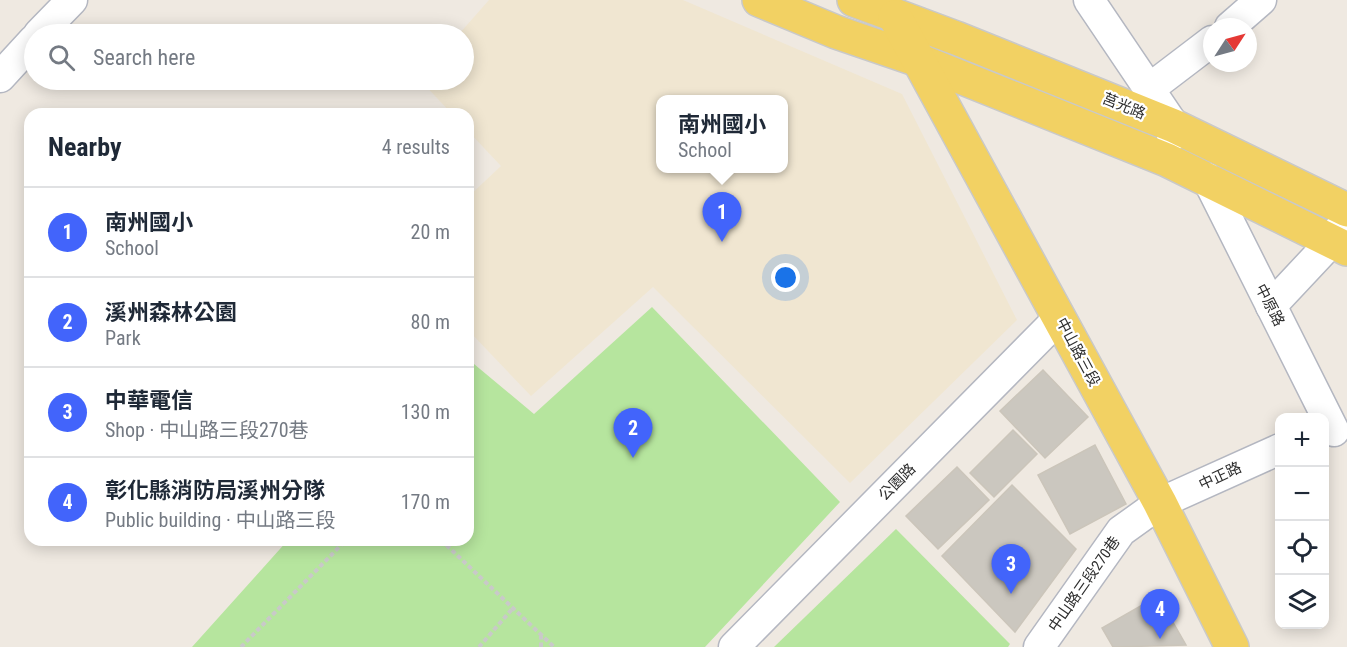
<!DOCTYPE html>
<meta charset="utf-8">
<style>
:root{--surface:#fff;--page:#f6f6f7;--text:#1f2937;--muted:#747a83;--line:#e0e1e3;--accent:#4264fb}
body{margin:0;font-family:"Roboto Condensed","Noto Sans TC",sans-serif;background:var(--page);color:var(--text)}
.controls{position:absolute;right:18px;bottom:18px;display:grid;overflow:hidden;border-radius:12px;box-shadow:0 3px 15px #0003}
.controls button{width:54px;height:54px;display:grid;place-items:center;padding:0;border:0;border-bottom:2px solid var(--line);background:var(--surface);color:var(--text);font:30px sans-serif}
.compass{position:absolute;left:1203px;top:18px;width:54px;height:54px;border-radius:50%;background:var(--surface);box-shadow:0 3px 15px #0003;rotate:54deg}
.you{position:absolute;left:786px;top:278px;width:21px;height:21px;margin:-15px;border:4px solid #fff;border-radius:50%;background:#1a73e8;box-shadow:0 0 0 9px #1a73e833}
.badge{display:grid;place-items:center;width:39px;height:39px;border-radius:50%;background:var(--accent);color:#fff;font-size:20px;font-weight:700}
.pin{position:absolute;translate:-50% -50px;filter:drop-shadow(0 2px 3px #0008)}
.pin::after{content:'';position:absolute;top:32px;width:21px;height:18px;background:inherit;clip-path:polygon(0 0,100% 0,50% 100%)}
.popup{position:absolute;left:656px;top:95px;width:132px;height:78px;box-sizing:border-box;display:grid;place-content:center;border-radius:12px;background:var(--surface);filter:drop-shadow(0 2px 4px #0005);font-size:20px;white-space:nowrap;color:var(--muted)}
.popup b{font-size:22px;color:var(--text)}
.popup::after{content:'';position:absolute;left:50%;top:100%;margin-left:-12px;border:12px solid transparent;border-top-color:var(--surface)}
.list{margin:0;padding:0;list-style:none}
h2{display:flex;justify-content:space-between;align-items:center;height:78px;margin:0;padding:0 24px;font-size:26px}
h2 small{font-size:20px;font-weight:400;color:var(--muted)}
.list li{display:grid;grid-template-columns:39px 1fr auto;gap:18px;align-items:center;box-sizing:border-box;height:90px;padding:0 24px;border-top:2px solid var(--line)}
.list b{display:block;font-size:22px;white-space:nowrap}
.list p{margin:0;font-size:20px;white-space:nowrap;color:var(--muted)}
.list em{font-size:20px;font-style:normal;color:var(--muted)}
.icon{flex:none;width:33px;height:33px;fill:none;stroke:currentColor;stroke-width:2;stroke-linecap:round;stroke-linejoin:round}
.map{position:relative;flex:none;width:1347px;height:647px;overflow:hidden}
.search{position:absolute;background:var(--surface);box-shadow:0 3px 15px #0003;left:24px;top:24px;width:450px;height:66px;display:flex;align-items:center;gap:15px;box-sizing:border-box;padding:0 21px;border-radius:33px;color:var(--muted);font-size:22px}
.panel{position:absolute;background:var(--surface);box-shadow:0 3px 15px #0003;left:24px;top:108px;width:450px;height:438px;border-radius:18px}
.map>svg:first-child{display:block}
.education{fill:#f0e6d1;fill-rule:evenodd}
.green{fill:#b6e59e}
.building{fill:#cbc7bf;stroke:#cbc5ba;stroke-width:1.5}
.lines{fill:none;stroke-linecap:round;stroke-linejoin:round}
.minor-casing{stroke:#b4b7c1;stroke-width:33}
.major-casing{stroke:#c9c9c9;stroke-width:36}
.path{stroke:#c9c9c9;stroke-width:4;stroke-dasharray:4.5 3;stroke-linecap:butt}
.minor{stroke:#fff;stroke-width:30}
.major{stroke:#f2d163;stroke-width:33}
.labels{text-anchor:middle;dominant-baseline:central;stroke-width:4.5;stroke-linejoin:round;paint-order:stroke}
.street-label{font-size:15px;fill:#2e2e2e;stroke:#fff}
</style>
<div class="map">
<svg width="1347" height="647" viewBox="0 0 1347 647">
<rect width="100%" height="100%" fill="#efe9e1"/>
<path class="education" d="M489 0H683L902 94 1017 320 850 483 653 287 531 396 468 330V197L501 166 468 131V114H452L420 80H464V34H459ZM660 100H783V168H660Z"/>
<g class="green">
<polygon points="652,307 840,502 705,647 192,647 288,540 468,540 468,359 534,414"/>
<polygon points="896,529 1010,644 1008,647 774,647"/>
</g>
<g class="building">
<polygon points="1043,370 1088,417 1045,458 1000,411"/>
<polygon points="1013,430 1037,454 994,497 970,473"/>
<polygon points="1095,445 1126,504 1070,534 1038,475"/>
<polygon points="957,467 989,500 938,549 906,516"/>
<polygon points="1012,485 1076,549 1015,632 942,556"/>
<polygon points="1158,596 1186,645 1113,647 1102,628"/>
</g>
<g class="lines">
<g class="minor-casing">
<g id="minor">
<polyline points="1089,0 1174,126 1172,136"/>
<polyline points="1230,27 1261,0"/>
<polyline points="39,34 72,0"/>
<polyline points="0,77 34,40"/>
<polyline points="1149,89 1212,41"/>
<polyline points="1207,178 1334,431"/>
<polyline points="1271,306 1332,241 1344,222"/>
<polyline points="734,647 1059,318"/>
<polyline points="1039,647 1121,531 1160,503 1280,449"/>
</g>
</g>
<g class="major-casing">
<g id="major">
<polyline points="759,0 836,32 918,60 1167,160 1347,249"/>
<polyline points="854,0 956,38 1174,126 1347,210"/>
<polyline points="895,17 1160,503 1232,647"/>
</g>
</g>
<g class="path">
<polyline points="441,540 554,647"/>
<polyline points="241,647 346,540"/>
<polyline points="479,647 513,608"/>
<polyline points="541,647 541,636"/>
</g>
<use href="#minor" class="minor"/>
<use href="#major" class="major"/>
</g>
<g class="labels">
<g class="street-label">
<text transform="translate(1124 106) rotate(22)">莒光路</text>
<text transform="translate(1270 305) rotate(63)">中原路</text>
<text transform="translate(1078 352) rotate(62)">中山路三段</text>
<text transform="translate(1220 476) rotate(-25)">中正路</text>
<text transform="translate(897 482) rotate(-45)">公園路</text>
<text transform="translate(1084 584) rotate(-55)">中山路三段270巷</text>
</g>
</g>
</svg>
<div class="controls">
<button>+</button>
<button>−</button>
<button><svg class="icon" aria-label="locate" viewBox="0 0 24 24"><circle cx="12" cy="12" r="6"/><path d="M12 2v4M12 18v4M2 12h4M18 12h4"/></svg></button>
<button><svg class="icon" aria-label="layers" viewBox="0 0 24 24"><path d="M12 4l9 5-9 5-9-5zM3 14l9 5 9-5"/></svg></button>
</div>
<svg class="compass" viewBox="-18 -18 36 36"><path d="M0-13l5 13h-10z" fill="#e53935"/><path d="M0 13l5-13h-10z" fill="#747a83"/></svg>
<div class="you"></div>
<div class="pin badge" style="left:722px;top:242px">1</div>
<div class="popup"><b>南州國小</b>School</div>
<div class="pin badge" style="left:633px;top:458px">2</div>
<div class="pin badge" style="left:1011px;top:594px">3</div>
<div class="pin badge" style="left:1160px;top:639px">4</div>
<div class="search"><svg class="icon" aria-label="search" viewBox="0 0 24 24"><circle cx="10" cy="10" r="6"/><path d="M15 15l6 6"/></svg>Search here</div>
<section class="panel">
<h2>Nearby<small>4 results</small></h2>
<ul class="list">
<li><span class="badge">1</span><div><b>南州國小</b><p>School</p></div><em>20 m</em></li>
<li><span class="badge">2</span><div><b>溪州森林公園</b><p>Park</p></div><em>80 m</em></li>
<li><span class="badge">3</span><div><b>中華電信</b><p>Shop · 中山路三段270巷</p></div><em>130 m</em></li>
<li><span class="badge">4</span><div><b>彰化縣消防局溪州分隊</b><p>Public building · 中山路三段</p></div><em>170 m</em></li>
</ul>
</section>
</div>
